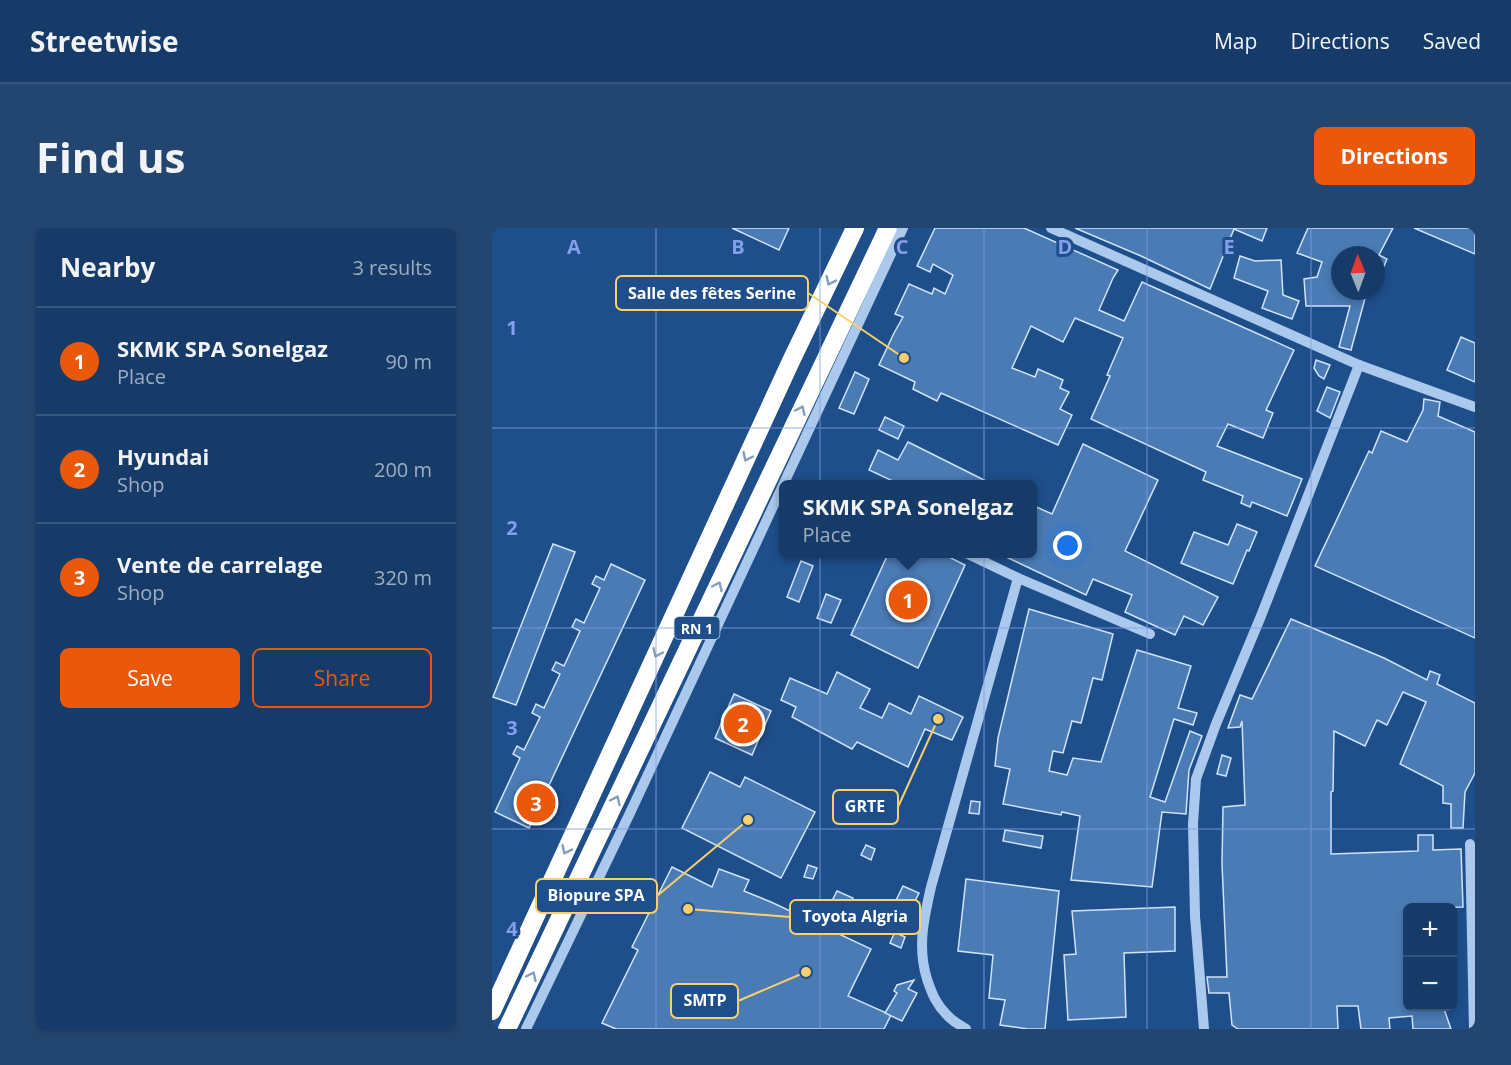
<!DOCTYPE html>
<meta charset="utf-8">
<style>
:root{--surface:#163b68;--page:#234671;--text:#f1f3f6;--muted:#9eadc0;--line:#35557c;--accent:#ea580c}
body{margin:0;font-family:"Open Sans",sans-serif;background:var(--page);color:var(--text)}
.controls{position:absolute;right:18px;bottom:18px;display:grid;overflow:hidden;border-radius:9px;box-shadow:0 3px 9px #0003}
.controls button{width:54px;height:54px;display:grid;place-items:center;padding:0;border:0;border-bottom:2px solid var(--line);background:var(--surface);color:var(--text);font:30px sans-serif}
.compass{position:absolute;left:839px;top:18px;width:54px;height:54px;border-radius:50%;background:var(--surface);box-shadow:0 3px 9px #0003;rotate:359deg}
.you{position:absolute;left:576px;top:318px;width:21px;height:21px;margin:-15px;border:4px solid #fff;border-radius:50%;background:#1a73e8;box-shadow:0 0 0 9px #1a73e833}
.badge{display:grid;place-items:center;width:39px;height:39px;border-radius:50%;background:var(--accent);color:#fff;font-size:20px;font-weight:700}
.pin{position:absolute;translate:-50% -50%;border:3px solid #fff;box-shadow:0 2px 6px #0006}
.popup{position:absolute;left:287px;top:252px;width:258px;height:78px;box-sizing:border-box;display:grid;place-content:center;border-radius:9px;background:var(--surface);filter:drop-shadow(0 2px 4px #0005);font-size:20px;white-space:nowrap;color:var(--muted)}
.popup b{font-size:22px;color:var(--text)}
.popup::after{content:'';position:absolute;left:50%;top:100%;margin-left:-12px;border:12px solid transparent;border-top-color:var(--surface)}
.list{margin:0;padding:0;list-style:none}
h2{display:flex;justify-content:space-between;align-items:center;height:78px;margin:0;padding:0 24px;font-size:26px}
h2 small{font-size:20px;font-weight:400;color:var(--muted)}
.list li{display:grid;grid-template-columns:39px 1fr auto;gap:18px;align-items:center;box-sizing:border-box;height:108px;padding:0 24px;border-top:2px solid var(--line)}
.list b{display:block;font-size:22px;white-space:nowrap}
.list p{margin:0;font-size:20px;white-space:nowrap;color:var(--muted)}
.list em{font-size:20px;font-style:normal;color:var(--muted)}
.actions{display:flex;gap:12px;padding:18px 24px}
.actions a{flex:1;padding:14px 0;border:2px solid var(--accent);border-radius:9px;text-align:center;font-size:21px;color:var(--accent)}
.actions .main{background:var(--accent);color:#fff}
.map{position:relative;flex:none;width:983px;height:801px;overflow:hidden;border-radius:9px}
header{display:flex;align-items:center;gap:36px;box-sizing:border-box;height:84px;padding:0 30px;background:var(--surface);border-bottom:2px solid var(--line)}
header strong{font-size:28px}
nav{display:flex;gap:33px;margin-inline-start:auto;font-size:21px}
.intro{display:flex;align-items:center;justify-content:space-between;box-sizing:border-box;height:144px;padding:0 36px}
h1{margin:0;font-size:42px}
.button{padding:15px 27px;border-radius:9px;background:var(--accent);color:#fff;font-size:21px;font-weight:700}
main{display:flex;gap:36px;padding:0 36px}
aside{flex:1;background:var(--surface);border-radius:9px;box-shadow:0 3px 9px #0003}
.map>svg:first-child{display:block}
.building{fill:#4a7bb5;stroke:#cfe3f9;stroke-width:1.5}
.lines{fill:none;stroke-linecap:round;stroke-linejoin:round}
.minor{stroke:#aac9ec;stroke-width:10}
.highway{stroke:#fff;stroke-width:18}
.oneway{stroke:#839ebf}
.grid{fill:none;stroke:#839eea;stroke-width:1.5;stroke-opacity:0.55}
.labels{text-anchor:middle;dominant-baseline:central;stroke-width:6;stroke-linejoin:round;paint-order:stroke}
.shield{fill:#1e4f8b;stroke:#bccadc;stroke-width:1.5}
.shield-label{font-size:14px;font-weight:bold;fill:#fff}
.grid-label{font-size:20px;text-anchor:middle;font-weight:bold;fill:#839eea;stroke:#1e4f8b;stroke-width:6;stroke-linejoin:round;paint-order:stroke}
.leader{fill:none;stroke:#fbcf69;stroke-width:2}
.callout-dot{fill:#fbcf69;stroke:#1e4f8b;stroke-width:2}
.callout{fill:#1e4f8b;stroke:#fbcf69;stroke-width:2}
.callout-label{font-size:16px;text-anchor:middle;font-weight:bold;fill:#fff}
</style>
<header>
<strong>Streetwise</strong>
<nav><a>Map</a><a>Directions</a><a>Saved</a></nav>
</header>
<div class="intro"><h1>Find us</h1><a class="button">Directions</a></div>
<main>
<aside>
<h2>Nearby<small>3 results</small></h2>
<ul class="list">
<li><span class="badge">1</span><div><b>SKMK SPA Sonelgaz</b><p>Place</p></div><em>90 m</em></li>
<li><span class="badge">2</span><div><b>Hyundai</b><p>Shop</p></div><em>200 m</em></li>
<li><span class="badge">3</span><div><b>Vente de carrelage</b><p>Shop</p></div><em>320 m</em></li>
</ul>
<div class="actions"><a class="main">Save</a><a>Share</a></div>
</aside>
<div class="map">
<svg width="983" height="801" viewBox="0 0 983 801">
<rect width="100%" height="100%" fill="#1e4f8b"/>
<g class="building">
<polygon points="240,0 297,0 287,22"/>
<polygon points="443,0 532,0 626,42 621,50 607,82 632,93 650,54 802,122 774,182 781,185 771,210 736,196 725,218 810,251 795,288 760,274 758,279 749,275 751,268 711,252 714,244 599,191 618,148 615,147 631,110 583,90 571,114 539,98 520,140 543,149 546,141 571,152 568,160 577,164 568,181 580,187 566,217 449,165 445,173 421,161 423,154 387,137 402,105 411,89 403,86 417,56 440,66 442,60 453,66 461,47 441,36 438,44 425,38"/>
<polygon points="583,0 775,0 770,13 742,1 718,61 649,28"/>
<polygon points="816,0 901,0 887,27 895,31 884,56 884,27 848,27 848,63 875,63 859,122 847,119 858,78 814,78 812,51 825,49 830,34 805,25"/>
<polygon points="922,0 983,0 983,26"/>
<polygon points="748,28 763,33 789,32 791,67 807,73 800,91 770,80 776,63 742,50"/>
<polygon points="969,109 983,115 983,154 955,142"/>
<polygon points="824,132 838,137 832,151 827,148 822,140"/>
<polygon points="363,144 377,151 362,186 347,180"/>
<polygon points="835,159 848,164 838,190 825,183"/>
<polygon points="932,171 948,174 946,188 983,204 983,410 823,338 877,223 880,225 889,203 915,214 931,182"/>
<polygon points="393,189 412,198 406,211 387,202"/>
<polygon points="416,214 500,256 407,256 377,242 386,222 406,232"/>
<polygon points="591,216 666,252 633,323 726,369 711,397 692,388 683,407 633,384 640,367 601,351 594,367 508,326 540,326 540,277 560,286"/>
<polygon points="745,296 765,304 757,323 755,322 741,356 689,335 702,304 736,317"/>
<polygon points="61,316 83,324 24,477 1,469"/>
<polygon points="396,326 451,326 473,337 426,440 359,407"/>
<polygon points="309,333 321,338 307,374 295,369"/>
<polygon points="119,336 153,352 37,600 3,584 28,530 21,526 25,518 32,522 48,489 40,485 44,476 52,480 68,446 60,442 64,434 72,438 88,403 80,399 84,391 92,395 108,360 100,356 104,348 112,352"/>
<polygon points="334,366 349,372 339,395 325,390"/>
<polygon points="537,381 621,406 610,452 601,450 589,495 580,493 571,525 561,523 557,543 575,547 581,530 609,534 645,422 699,438 686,480 705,485 701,497 682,491 658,569 673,574 698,503 710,508 697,542 694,586 670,584 660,659 579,652 588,588 570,584 569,587 511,576 518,541 503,538 506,510"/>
<polygon points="799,391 892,430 935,452 938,443 948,447 945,456 983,475 983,545 973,564 971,600 959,600 959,576 951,575 951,558 908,536 934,474 911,464 895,497 885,492 873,518 842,503 841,563 839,564 839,626 926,623 926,607 941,607 941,622 969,621 971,679 915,680 915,778 951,778 959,801 921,801 920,788 897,790 898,801 869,801 866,778 845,778 846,801 746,801 740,797 737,765 717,765 715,749 735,749 730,636 731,579 753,577 750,493 748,499 736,500 748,467 760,471"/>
<polygon points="345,444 378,461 368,480 390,490 397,475 419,486 427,468 471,489 460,512 433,501 416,539 365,514 360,521 300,489 304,479 289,472 298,450 335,466"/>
<polygon points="242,466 279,483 260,527 223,510"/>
<polygon points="730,527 739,530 734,548 725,546"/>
<polygon points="218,544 248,559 253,549 323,584 289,650 190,600"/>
<polygon points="479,573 488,574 487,586 477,585"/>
<polygon points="513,602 551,608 549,620 511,613"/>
<polygon points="374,617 383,621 379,632 369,627"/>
<polygon points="316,637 325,640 321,651 312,649"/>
<polygon points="180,639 220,659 227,641 257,652 252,663 279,674 379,721 356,768 399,787 392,801 124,801 110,795 146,722 140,719"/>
<polygon points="474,651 567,663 553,801 536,801 508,797 513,772 497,770 501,727 466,723"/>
<polygon points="411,658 427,665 406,706 413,709 409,720 398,715 402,706 390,701"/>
<polygon points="345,663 361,670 354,684 338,677"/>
<polygon points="683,679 683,723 632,725 634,789 576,792 572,727 584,726 580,683"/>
<polygon points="422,752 416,761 425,765 410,793 393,785 405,765 402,763 405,757"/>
</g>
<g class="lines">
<g class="minor">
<polyline points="559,0 867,137 983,179"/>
<polyline points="476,326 526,350 658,406"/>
<polyline points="978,616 982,801"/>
<polyline points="34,801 138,585 411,0"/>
<path d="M474 801C468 797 460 793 455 787 444 776 440 766 435 751 425 719 432 690 439 659L526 350"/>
<polyline points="712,801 703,688 701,596 704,551 724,496 769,388 867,137"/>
</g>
<g class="highway">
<polyline points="0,783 299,133 363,0"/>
<polyline points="15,801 396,0"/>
</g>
</g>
<defs><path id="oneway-chevron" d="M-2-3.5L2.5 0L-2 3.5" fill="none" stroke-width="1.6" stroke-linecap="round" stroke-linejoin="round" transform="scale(1.5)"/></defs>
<g class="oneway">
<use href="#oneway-chevron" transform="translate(338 53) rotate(116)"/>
<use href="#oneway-chevron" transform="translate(309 182) rotate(-65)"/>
<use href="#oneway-chevron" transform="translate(255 229) rotate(115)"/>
<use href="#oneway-chevron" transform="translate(226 358) rotate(-65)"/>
<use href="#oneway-chevron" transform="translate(165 425) rotate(115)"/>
<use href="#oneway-chevron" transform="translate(124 572) rotate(-65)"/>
<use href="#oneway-chevron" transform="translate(74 622) rotate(115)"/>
<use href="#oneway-chevron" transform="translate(40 748) rotate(-65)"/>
</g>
<path class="grid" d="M164 0V801M328 0V801M492 0V801M655 0V801M819 0V801M0 200H983M0 400H983M0 601H983"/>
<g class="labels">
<rect class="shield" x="182.5" y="389" width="45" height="22" rx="4.5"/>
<g class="shield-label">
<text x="205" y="400">RN 1</text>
</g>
</g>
<g class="grid-label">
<text x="82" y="26">A</text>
<text x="246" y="26">B</text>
<text x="410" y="26">C</text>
<text x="573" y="26">D</text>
<text x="737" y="26">E</text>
<text x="20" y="107">1</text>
<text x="20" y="307">2</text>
<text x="20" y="507">3</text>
<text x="20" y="708">4</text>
</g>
<path class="leader" d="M412 130L316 65M446 491L406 579M256 592L165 668M196 681L298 689M314 744L246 773"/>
<g class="callout-dot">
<circle cx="412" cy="130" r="6"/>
<circle cx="446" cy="491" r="6"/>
<circle cx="256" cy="592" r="6"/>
<circle cx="196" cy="681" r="6"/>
<circle cx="314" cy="744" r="6"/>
</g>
<g class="callout">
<rect x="124" y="48" width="192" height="34" rx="6"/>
<rect x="341" y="562" width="65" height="34" rx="6"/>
<rect x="44" y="651" width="121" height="34" rx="6"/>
<rect x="298" y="672" width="130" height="34" rx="6"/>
<rect x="179" y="756" width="67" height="34" rx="6"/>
</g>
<g class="callout-label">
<text x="220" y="71">Salle des fêtes Serine</text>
<text x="373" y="584">GRTE</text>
<text x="104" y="673">Biopure SPA</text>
<text x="363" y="694">Toyota Algria</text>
<text x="213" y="778">SMTP</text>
</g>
</svg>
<div class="controls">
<button>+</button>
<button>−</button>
</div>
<svg class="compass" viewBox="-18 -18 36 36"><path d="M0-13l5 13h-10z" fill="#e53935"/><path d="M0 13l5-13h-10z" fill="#9eadc0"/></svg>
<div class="you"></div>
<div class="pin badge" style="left:416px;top:372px">1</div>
<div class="popup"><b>SKMK SPA Sonelgaz</b>Place</div>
<div class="pin badge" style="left:251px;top:496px">2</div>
<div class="pin badge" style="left:44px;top:575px">3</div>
</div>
</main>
